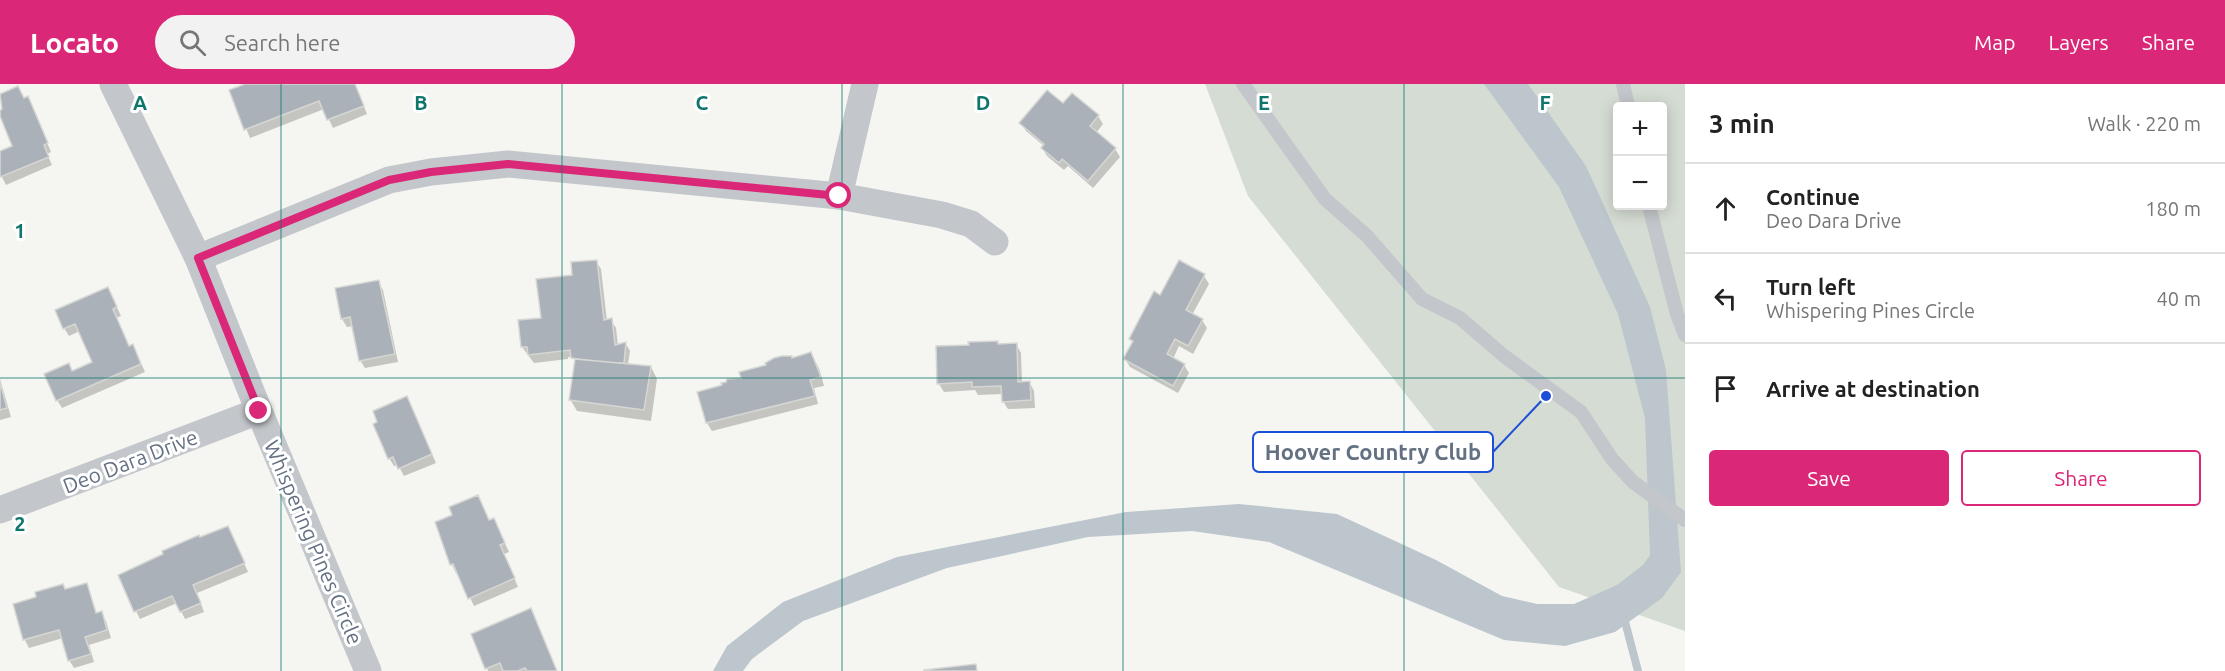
<!DOCTYPE html>
<meta charset="utf-8">
<style>
:root{--surface:#fff;--page:#f2f2f2;--text:#222;--muted:#767676;--line:#e0e0e0;--accent:#db2777}
body{margin:0;font-family:Ubuntu,sans-serif;background:var(--page);color:var(--text)}
.controls{position:absolute;right:18px;top:18px;display:grid;overflow:hidden;border-radius:6px;box-shadow:0 3px 15px #0003}
.controls button{width:54px;height:54px;display:grid;place-items:center;padding:0;border:0;border-bottom:2px solid var(--line);background:var(--surface);color:var(--text);font:30px sans-serif}
.stop{position:absolute;width:18px;height:18px;margin:-14px;border:4px solid #db2777;border-radius:50%;background:#fff}
.stop.end{background:#db2777;border-color:#fff;box-shadow:0 2px 6px #0008}
.list{margin:0;padding:0;list-style:none}
h2{display:flex;justify-content:space-between;align-items:center;height:78px;margin:0;padding:0 24px;font-size:26px}
h2 small{font-size:20px;font-weight:400;color:var(--muted)}
.list li{display:grid;grid-template-columns:39px 1fr auto;gap:18px;align-items:center;box-sizing:border-box;height:90px;padding:0 24px;border-top:2px solid var(--line)}
.list b{display:block;font-size:22px;white-space:nowrap}
.list p{margin:0;font-size:20px;white-space:nowrap;color:var(--muted)}
.list em{font-size:20px;font-style:normal;color:var(--muted)}
.actions{display:flex;gap:12px;padding:18px 24px}
.actions a{flex:1;padding:14px 0;border:2px solid var(--accent);border-radius:6px;text-align:center;font-size:21px;color:var(--accent)}
.actions .main{background:var(--accent);color:#fff}
.icon{flex:none;width:33px;height:33px;fill:none;stroke:currentColor;stroke-width:2;stroke-linecap:round;stroke-linejoin:round}
.map{position:relative;flex:none;width:1685px;height:587px;overflow:hidden}
header{display:flex;align-items:center;gap:36px;box-sizing:border-box;height:84px;padding:0 30px;background:var(--accent);color:#fff}
header strong{font-size:28px}
nav{display:flex;gap:33px;margin-inline-start:auto;font-size:21px}
.search{width:420px;height:54px;background:var(--page);display:flex;align-items:center;gap:15px;box-sizing:border-box;padding:0 21px;border-radius:33px;color:var(--muted);font-size:22px}
main{display:flex}
aside{flex:1;background:var(--surface)}
.map>svg:first-child{display:block}
.green{fill:#d5dcd3;fill-rule:evenodd}
.water{fill:#bcc6cc}
.shadow{fill:#0003}
.lines{fill:none;stroke-linecap:round;stroke-linejoin:round}
.stream{stroke:#bcc6cc;stroke-width:8}
.building{fill:#abb1b8;stroke:#d6d7d4;stroke-width:1.5}
.service{stroke:#c3c6ca;stroke-width:14}
.minor{stroke:#c3c6ca;stroke-width:27}
.route{stroke:#db2777;stroke-width:8}
.grid{fill:none;stroke:#0f766e;stroke-width:1.5;stroke-opacity:0.55}
.labels{text-anchor:middle;dominant-baseline:central;stroke-width:6;stroke-linejoin:round;paint-order:stroke}
.street-label{font-size:21px;fill:#647183;stroke:#fff}
.grid-label{font-size:20px;text-anchor:middle;font-weight:bold;fill:#0f766e;stroke:#fff;stroke-width:6;stroke-linejoin:round;paint-order:stroke}
.leader{fill:none;stroke:#1d4ed8;stroke-width:2}
.callout-dot{fill:#1d4ed8;stroke:#fff;stroke-width:2}
.callout{fill:#fff;stroke:#1d4ed8;stroke-width:2}
.callout-label{font-size:22px;text-anchor:middle;font-weight:bold;fill:#647183}
</style>
<header>
<strong>Locato</strong>
<div class="search"><svg class="icon" aria-label="search" viewBox="0 0 24 24"><circle cx="10" cy="10" r="6"/><path d="M15 15l6 6"/></svg>Search here</div>
<nav><a>Map</a><a>Layers</a><a>Share</a></nav>
</header>
<main>
<div class="map">
<svg width="1685" height="587" viewBox="0 0 1685 587">
<rect width="100%" height="100%" fill="#f5f6f2"/>
<path class="green" d="M1205 0H1685V547L1559 503 1248 112ZM1618 22H1662V122H1618Z"/>
<polygon class="water" points="1484,0 1528,0 1586,82 1650,223 1666,286 1681,488 1662,514 1615,548 1565,562 1504,556 1269,458 1192,447 1088,453 947,484 803,537 752,575 743,587 713,587 727,562 783,518 897,473 1126,428 1239,420 1337,430 1436,476 1502,512 1537,520 1574,520 1617,501 1643,481 1650,471 1645,334 1618,230 1559,103"/>
<g class="shadow">
<polygon points="249,0 355,0 367,30 333,44 324,25 250,54 231,7"/>
<polygon points="18,4 24,16 32,22 51,68 47,70 52,81 6,101 0,89 0,68 14,62 0,28 4,25 0,12"/>
<polygon points="1072,11 1098,32 1103,40 1096,49 1115,65 1120,73 1093,104 1068,82 1064,86 1047,72 1042,64 1044,62 1026,47 1021,39 1063,21"/>
<polygon points="596,177 601,185 607,237 611,236 616,244 618,262 626,260 630,267 628,281 651,283 657,295 651,337 577,327 570,315 576,279 574,276 588,275 568,273 568,275 534,279 522,263 574,192"/>
<polygon points="1180,178 1204,192 1209,200 1192,231 1202,236 1207,244 1193,270 1179,262 1173,275 1184,281 1189,289 1178,309 1130,283 1125,275 1133,260 1130,255 1161,213"/>
<polygon points="378,198 383,206 398,278 365,284 360,276 354,242 347,243 342,235 337,206"/>
<polygon points="112,213 121,232 116,234 129,263 137,270 145,288 62,324 57,316 72,288 94,279 80,247 69,252 64,244"/>
<polygon points="997,258 999,261 1016,260 1021,269 1022,299 1030,299 1034,307 1035,324 1008,325 1003,317 1003,310 978,311 975,306 944,308 939,300 970,262"/>
<polygon points="811,270 819,284 824,302 814,304 818,320 712,347 707,339 743,295 792,275"/>
<polygon points="0,295 11,333 0,336"/>
<polygon points="407,314 436,379 404,392 398,381 394,382 389,374"/>
<polygon points="489,438 498,444 509,468 504,470 518,503 474,522 458,488 456,489 452,481 437,439"/>
<polygon points="232,452 248,488 197,509 204,528 185,535 177,519 140,535 136,527 200,455"/>
<polygon points="86,500 97,530 101,529 106,537 111,554 89,561 94,578 74,584 69,576 63,554 29,564 25,556 15,521"/>
<polygon points="473,550 557,587 488,587"/>
</g>
<g class="lines">
<polyline class="stream" points="1623,530 1638,587"/>
</g>
<g class="building">
<polygon points="245,0 355,0 364,22 327,36 319,17 244,46 229,6"/>
<polygon points="18,2 24,14 28,12 48,59 44,61 49,73 0,93 0,67 12,62 0,32 0,26 2,25 0,10"/>
<polygon points="1047,6 1063,19 1072,9 1099,31 1090,42 1116,64 1088,97 1062,75 1059,79 1041,64 1044,60 1019,39"/>
<polygon points="597,176 604,236 612,234 615,261 626,258 624,279 606,279 571,274 570,266 528,271 527,263 521,263 518,236 541,234 536,195 572,191 571,178"/>
<polygon points="1179,176 1205,190 1186,226 1203,235 1188,262 1175,255 1167,270 1185,280 1173,302 1123,275 1133,257 1129,255 1154,207 1160,211"/>
<polygon points="379,196 395,270 359,277 350,233 341,235 335,204"/>
<polygon points="108,203 117,223 113,225 129,262 133,260 141,280 56,317 44,290 69,279 72,287 92,278 75,240 63,245 55,226"/>
<polygon points="998,257 998,260 1017,259 1018,298 1030,297 1031,316 1002,318 1001,302 972,303 972,298 937,300 936,262 969,261 968,258"/>
<polygon points="811,268 821,293 810,296 815,312 706,339 697,308 722,301 721,299 726,298 727,295 741,294 739,288 766,281 765,279 774,274 782,272 792,272 792,274"/>
<polygon points="575,275 651,282 644,326 569,316"/>
<polygon points="0,298 7,324 0,326"/>
<polygon points="407,312 432,370 398,385 393,373 388,375 373,340 377,338 373,327"/>
<polygon points="478,411 489,436 494,434 505,459 500,461 515,494 468,515 453,480 450,481 435,438 452,431 449,423"/>
<polygon points="228,442 245,479 193,501 201,519 180,528 172,512 134,528 118,491 163,470 162,467 199,451 200,453"/>
<polygon points="87,499 96,529 102,527 107,546 85,553 91,570 68,577 59,546 23,556 13,520 36,513 35,508 63,500 65,505"/>
<polygon points="531,524 557,587 527,587 525,584 518,587 503,587 500,579 485,585 471,550"/>
<polygon points="976,580 977,587 924,587 924,586"/>
</g>
<g class="lines">
<g class="service">
<polyline points="1243,0 1325,115 1367,152 1422,215 1460,234 1504,272 1581,328 1612,375 1633,398 1685,436"/>
<polyline points="1623,0 1628,22"/>
<polyline points="1649,122 1677,230 1685,251"/>
</g>
<g class="minor">
<polyline points="113,0 198,174 259,327 368,587"/>
<polyline points="839,112 865,0"/>
<polyline points="198,174 389,96 431,88 508,80 839,112 942,131 971,140 995,158"/>
<polyline points="0,426 259,327"/>
</g>
</g>
<g class="lines">
<polyline class="route" points="259,327 198,174 389,96 431,88 508,80 839,112"/>
</g>
<path class="grid" d="M281 0V587M562 0V587M842 0V587M1123 0V587M1404 0V587M0 294H1685"/>
<g class="labels">
<g class="street-label">
<text transform="translate(130 377) rotate(-21)">Deo Dara Drive</text>
<text transform="translate(314 458) rotate(67)">Whispering Pines Circle</text>
</g>
</g>
<g class="grid-label">
<text x="140" y="26">A</text>
<text x="421" y="26">B</text>
<text x="702" y="26">C</text>
<text x="983" y="26">D</text>
<text x="1264" y="26">E</text>
<text x="1545" y="26">F</text>
<text x="20" y="154">1</text>
<text x="20" y="447">2</text>
</g>
<path class="leader" d="M1546 312L1493 368"/>
<circle class="callout-dot" cx="1546" cy="312" r="6"/>
<rect class="callout" x="1253" y="348" width="240" height="40" rx="6"/>
<g class="callout-label">
<text x="1373" y="376">Hoover Country Club</text>
</g>
</svg>
<div class="controls">
<button>+</button>
<button>−</button>
</div>
<div class="stop" style="left:839px;top:112px"></div>
<div class="stop end" style="left:259px;top:327px"></div>
</div>
<aside>
<h2>3 min<small>Walk · 220 m</small></h2>
<ul class="list">
<li><svg class="icon" aria-label="ahead" viewBox="0 0 24 24"><path d="M12 20V5M6 11l6-6 6 6"/></svg><div><b>Continue</b><p>Deo Dara Drive</p></div><em>180 m</em></li>
<li><svg class="icon" aria-label="left" viewBox="0 0 24 24"><path d="M17 20v-9H6M10 6l-5 5 5 5"/></svg><div><b>Turn left</b><p>Whispering Pines Circle</p></div><em>40 m</em></li>
<li><svg class="icon" aria-label="arrive" viewBox="0 0 24 24"><path d="M6 21V4h12l-3 4 3 4H6"/></svg><div><b>Arrive at destination</b></div></li>
</ul>
<div class="actions"><a class="main">Save</a><a>Share</a></div>
</aside>
</main>
